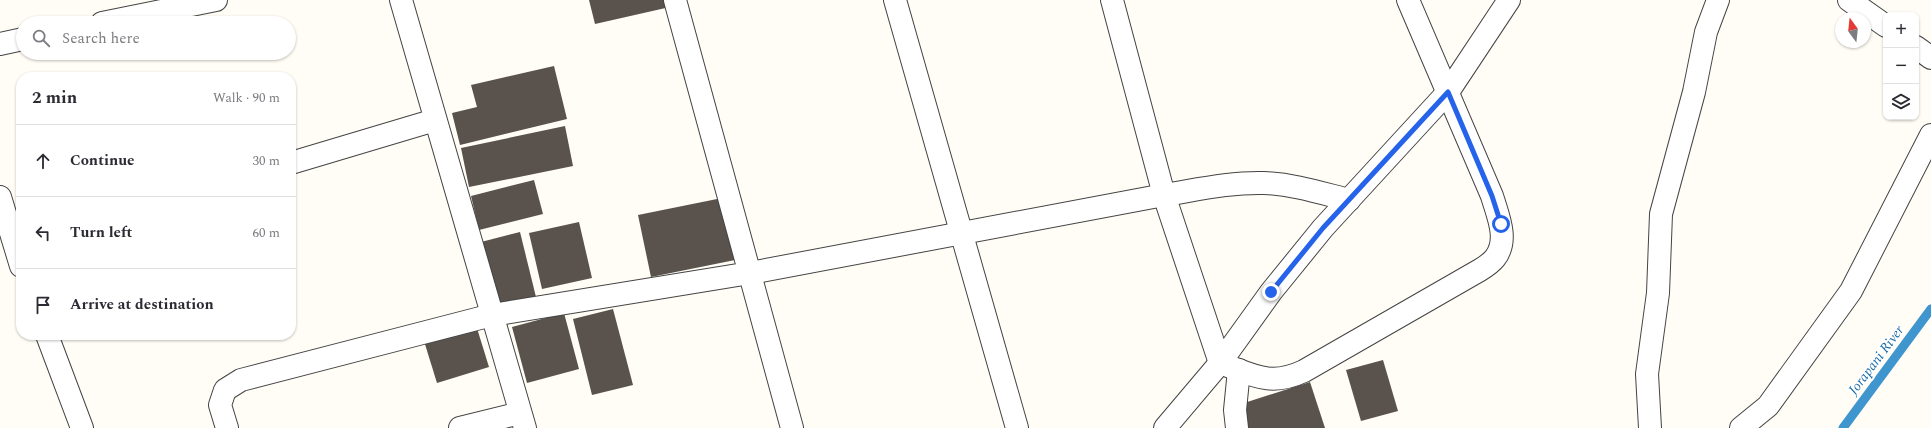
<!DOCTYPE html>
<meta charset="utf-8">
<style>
:root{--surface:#fff;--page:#f2f2f3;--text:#2b2b33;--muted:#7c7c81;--line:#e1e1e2}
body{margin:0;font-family:Spectral,serif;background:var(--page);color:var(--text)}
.controls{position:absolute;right:12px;top:12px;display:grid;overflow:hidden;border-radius:8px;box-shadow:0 1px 3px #0004}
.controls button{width:36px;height:36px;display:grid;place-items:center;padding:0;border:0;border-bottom:1px solid var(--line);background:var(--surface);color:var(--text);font:20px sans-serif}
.compass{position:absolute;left:1835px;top:12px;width:36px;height:36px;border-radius:50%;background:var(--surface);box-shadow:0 1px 3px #0004;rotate:345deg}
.stop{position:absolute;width:12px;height:12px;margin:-9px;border:3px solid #2563eb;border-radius:50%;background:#fff}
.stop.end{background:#2563eb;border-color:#fff;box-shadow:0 1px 4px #0008}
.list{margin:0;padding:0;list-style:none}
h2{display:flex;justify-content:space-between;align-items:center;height:52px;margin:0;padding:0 16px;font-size:17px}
h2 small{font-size:13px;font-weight:400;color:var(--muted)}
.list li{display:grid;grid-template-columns:26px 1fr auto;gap:12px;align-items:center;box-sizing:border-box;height:72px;padding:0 16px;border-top:1px solid var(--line)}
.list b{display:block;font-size:15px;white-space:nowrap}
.list em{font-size:13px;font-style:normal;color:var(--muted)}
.icon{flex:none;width:22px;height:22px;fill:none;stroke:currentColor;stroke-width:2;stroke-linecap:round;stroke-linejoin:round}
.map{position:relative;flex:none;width:1931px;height:428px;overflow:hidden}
.search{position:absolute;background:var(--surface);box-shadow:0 1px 3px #0004;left:16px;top:16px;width:280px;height:44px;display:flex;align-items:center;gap:10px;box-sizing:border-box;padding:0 14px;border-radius:22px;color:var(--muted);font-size:15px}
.panel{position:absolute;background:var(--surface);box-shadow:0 1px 3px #0004;left:16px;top:72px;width:280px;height:268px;border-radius:16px}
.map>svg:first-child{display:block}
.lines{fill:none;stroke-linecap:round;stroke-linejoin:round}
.stream{stroke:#3f96cf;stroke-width:9}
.building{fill:#5a524d}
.minor-casing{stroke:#444;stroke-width:24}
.tertiary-casing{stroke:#444;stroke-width:24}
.minor{stroke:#fff;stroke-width:22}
.tertiary{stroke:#fff;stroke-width:22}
.route{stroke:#2563eb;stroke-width:5}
.labels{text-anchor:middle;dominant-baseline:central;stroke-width:4;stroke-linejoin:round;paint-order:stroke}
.water-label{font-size:14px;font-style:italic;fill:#1768a6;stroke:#fff}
</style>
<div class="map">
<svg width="1931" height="428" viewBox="0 0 1931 428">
<rect width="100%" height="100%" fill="#fffdf5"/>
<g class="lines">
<polyline class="stream" points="1843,428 1931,309"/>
</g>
<g class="building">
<polygon points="589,0 668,0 670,7 595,24"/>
<polygon points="554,66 567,119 460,145 452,113 477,107 471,85"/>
<polygon points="565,126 573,166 469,187 461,148"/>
<polygon points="534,180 543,214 479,230 471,196"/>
<polygon points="722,198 735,260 651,277 638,215"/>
<polygon points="579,222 592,278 542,289 529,233"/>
<polygon points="520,232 536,297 498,307 481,242"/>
<polygon points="613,309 633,385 592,395 573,319"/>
<polygon points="564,313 579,369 527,383 512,327"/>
<polygon points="476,325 489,367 437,383 424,341"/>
<polygon points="1383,360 1398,411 1361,421 1346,370"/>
<polygon points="1310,382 1325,428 1249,428 1241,404"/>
</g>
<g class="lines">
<g class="minor-casing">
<g id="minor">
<polyline points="401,0 525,428"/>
<polyline points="675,0 792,428"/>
<polyline points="895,0 1017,428"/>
<path d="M1112 0 1164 195 1220 363C1253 375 1270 387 1304 371L1480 270C1485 267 1491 263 1495 258 1509 240 1498 216 1492 196L1408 0"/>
<polyline points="102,23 216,0"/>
<polyline points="0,44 23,39"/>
<polyline points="291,163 435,120"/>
<polyline points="0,197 21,266"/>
<polyline points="47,335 82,428"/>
<path d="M227 428 220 405 225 390 241 380 492 315 750 273 1164 195C1196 190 1231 182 1264 183 1293 184 1321 193 1349 200"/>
<polyline points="460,428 520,413"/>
<polyline points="1165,428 1220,363 1271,292 1323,228 1448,92 1509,0"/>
<polyline points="1237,428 1235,410 1239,370"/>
<polyline points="1650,428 1647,374 1658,293 1661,214 1694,92 1706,32 1718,0"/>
<polyline points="1741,428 1768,406 1851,291 1931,135"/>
</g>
</g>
<g class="tertiary-casing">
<g id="tertiary">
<polyline points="1849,0 1886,26"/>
<polyline points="1916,47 1931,58"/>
</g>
</g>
<use href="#minor" class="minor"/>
<use href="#tertiary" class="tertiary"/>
</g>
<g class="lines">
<polyline class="route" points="1271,292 1323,228 1448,92 1492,196 1501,224"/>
</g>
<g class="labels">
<g class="water-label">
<text transform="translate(1876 360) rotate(-53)">Jorapani River</text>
</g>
</g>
</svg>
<div class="controls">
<button>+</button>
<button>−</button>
<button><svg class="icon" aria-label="layers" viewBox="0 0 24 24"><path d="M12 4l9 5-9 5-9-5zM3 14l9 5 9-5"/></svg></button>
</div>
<svg class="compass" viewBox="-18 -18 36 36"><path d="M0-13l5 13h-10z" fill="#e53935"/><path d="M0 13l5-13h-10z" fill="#7c7c81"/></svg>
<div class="stop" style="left:1501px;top:224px"></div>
<div class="stop end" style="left:1271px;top:292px"></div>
<div class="search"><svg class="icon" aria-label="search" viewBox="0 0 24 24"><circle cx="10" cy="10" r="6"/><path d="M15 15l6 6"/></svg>Search here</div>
<section class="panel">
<h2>2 min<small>Walk · 90 m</small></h2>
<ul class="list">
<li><svg class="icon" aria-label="ahead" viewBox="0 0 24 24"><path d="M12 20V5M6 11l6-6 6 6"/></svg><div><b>Continue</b></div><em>30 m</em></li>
<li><svg class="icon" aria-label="left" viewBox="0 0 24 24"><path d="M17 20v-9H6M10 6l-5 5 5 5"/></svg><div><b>Turn left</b></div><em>60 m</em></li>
<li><svg class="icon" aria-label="arrive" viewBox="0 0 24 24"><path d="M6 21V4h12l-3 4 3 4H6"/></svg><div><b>Arrive at destination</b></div></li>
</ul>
</section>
</div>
